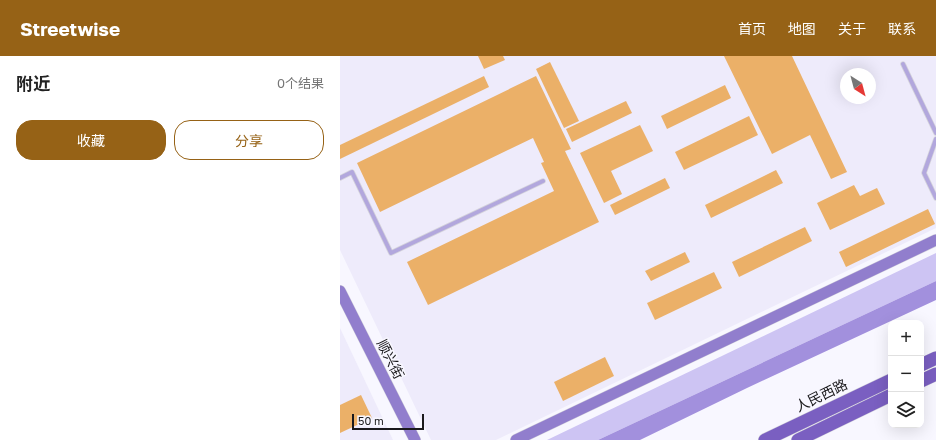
<!DOCTYPE html>
<html lang="zh">
<meta charset="utf-8">
<style>
:root{--surface:#fff;--page:#f2f2f2;--text:#222;--muted:#767676;--line:#e0e0e0;--accent:#966216}
body{margin:0;font-family:"Golos Text","Noto Sans SC",sans-serif;background:var(--page);color:var(--text)}
.controls{position:absolute;right:12px;bottom:12px;display:grid;overflow:hidden;border-radius:8px;box-shadow:0 4px 16px #0002}
.controls button{width:36px;height:36px;display:grid;place-items:center;padding:0;border:0;border-bottom:1px solid var(--line);background:var(--surface);color:var(--text);font:20px sans-serif}
.compass{position:absolute;left:500px;top:12px;width:36px;height:36px;border-radius:50%;background:var(--surface);box-shadow:0 4px 16px #0002;rotate:144deg}
.scale{position:absolute;left:12px;bottom:10px;width:72px;box-sizing:border-box;padding-left:4px;border:2px solid #1a191c;border-top:0;font-size:11px;line-height:14px;white-space:nowrap;color:#1a191c;-webkit-text-stroke:3px #f8f7ff;paint-order:stroke}
.list{margin:0;padding:0;list-style:none}
h2{display:flex;justify-content:space-between;align-items:center;height:52px;margin:0;padding:0 16px;font-size:17px}
h2 small{font-size:13px;font-weight:400;color:var(--muted)}
.actions{display:flex;gap:8px;padding:12px 16px}
.actions a{flex:1;padding:9px 0;border:1px solid var(--accent);border-radius:16px;text-align:center;font-size:14px;color:var(--accent)}
.actions .main{background:var(--accent);color:#fff}
.icon{flex:none;width:22px;height:22px;fill:none;stroke:currentColor;stroke-width:2;stroke-linecap:round;stroke-linejoin:round}
.map{position:relative;flex:none;width:596px;height:384px;overflow:hidden}
header{display:flex;align-items:center;gap:24px;box-sizing:border-box;height:56px;padding:0 20px;background:var(--accent);color:#fff}
header strong{font-size:19px}
nav{display:flex;gap:22px;margin-inline-start:auto;font-size:14px}
main{display:flex}
aside{flex:1;background:var(--surface)}
.map>svg:first-child{display:block}
.built{fill:#eeebfb;fill-rule:evenodd}
.green{fill:#cdc4f3}
.water{fill:#a290dd}
.building{fill:#ebb068}
.lines{fill:none;stroke-linecap:round;stroke-linejoin:round}
.lane-casing{stroke:#d4d3db;stroke-width:5.5}
.secondary-casing{stroke:#d4d3db;stroke-width:12}
.primary-casing{stroke:#d4d3db;stroke-width:14}
.lane{stroke:#b2a7dd;stroke-width:4}
.secondary{stroke:#917ecd;stroke-width:11}
.primary{stroke:#7a5fc1;stroke-width:13}
.labels{text-anchor:middle;dominant-baseline:central;stroke-width:3;stroke-linejoin:round;paint-order:stroke}
.street-label{font-size:14px;fill:#1a191c;stroke:#f8f7ff}
</style>
<header>
<strong>Streetwise</strong>
<nav><a>首页</a><a>地图</a><a>关于</a><a>联系</a></nav>
</header>
<main>
<aside>
<h2>附近<small>0个结果</small></h2>
<ul class="list">
</ul>
<div class="actions"><a class="main">收藏</a><a>分享</a></div>
</aside>
<div class="map">
<svg width="596" height="384" viewBox="0 0 596 384">
<rect width="100%" height="100%" fill="#f8f7ff"/>
<g class="built">
<path d="M0 0H596V172L156 384H91L0 194ZM506 18H530V42H506Z"/>
<polygon points="0,272 53,384 0,384"/>
</g>
<polygon class="green" points="596,197 596,225 258,384 207,384"/>
<polygon class="water" points="596,225 596,244 407,332 300,384 258,384"/>
<g class="building">
<polygon points="138,0 163,0 165,4 144,13"/>
<polygon points="384,0 452,0 507,116 491,123 470,79 432,98"/>
<polygon points="210,6 239,65 224,72 196,13"/>
<polygon points="144,20 149,31 0,103 0,89"/>
<polygon points="196,20 231,93 225,95 259,166 88,249 67,206 214,135 201,107 204,106 193,82 40,156 17,107"/>
<polygon points="385,29 391,42 327,73 321,60"/>
<polygon points="286,45 292,57 232,86 226,73"/>
<polygon points="409,60 418,79 344,114 335,96"/>
<polygon points="300,69 313,95 271,115 282,138 264,147 240,97"/>
<polygon points="436,114 443,127 371,162 365,149"/>
<polygon points="325,122 330,132 275,159 270,149"/>
<polygon points="514,129 520,140 537,132 545,148 490,174 477,147"/>
<polygon points="588,153 595,168 506,211 499,196"/>
<polygon points="465,171 472,185 399,221 392,206"/>
<polygon points="345,196 350,206 311,225 305,215"/>
<polygon points="374,216 382,232 315,264 307,247"/>
<polygon points="265,301 274,320 223,345 214,326"/>
<polygon points="21,339 32,362 0,377 0,349"/>
</g>
<g class="lines">
<g class="lane-casing">
<g id="lane">
<polyline points="563,8 596,77"/>
<polyline points="596,83 584,117 596,142"/>
<polyline points="0,122 12,116 51,197 203,125"/>
</g>
</g>
<g class="secondary-casing">
<g id="secondary">
<polyline points="0,235 75,384"/>
<polyline points="176,384 596,184"/>
</g>
</g>
<g class="primary-casing">
<g id="primary">
<polyline points="581,309 596,302"/>
<polyline points="581,325 596,318"/>
<polyline points="425,384 551,324"/>
<polyline points="458,384 551,339"/>
</g>
</g>
<use href="#lane" class="lane"/>
<use href="#secondary" class="secondary"/>
<use href="#primary" class="primary"/>
</g>
<g class="labels">
<g class="street-label">
<text transform="translate(51 303) rotate(63)">顺兴街</text>
<text transform="translate(481 339) rotate(-26)">人民西路</text>
</g>
</g>
</svg>
<div class="controls">
<button>+</button>
<button>−</button>
<button><svg class="icon" aria-label="layers" viewBox="0 0 24 24"><path d="M12 4l9 5-9 5-9-5zM3 14l9 5 9-5"/></svg></button>
</div>
<svg class="compass" viewBox="-18 -18 36 36"><path d="M0-13l5 13h-10z" fill="#e53935"/><path d="M0 13l5-13h-10z" fill="#767676"/></svg>
<div class="scale">50 m</div>
</div>
</main>
